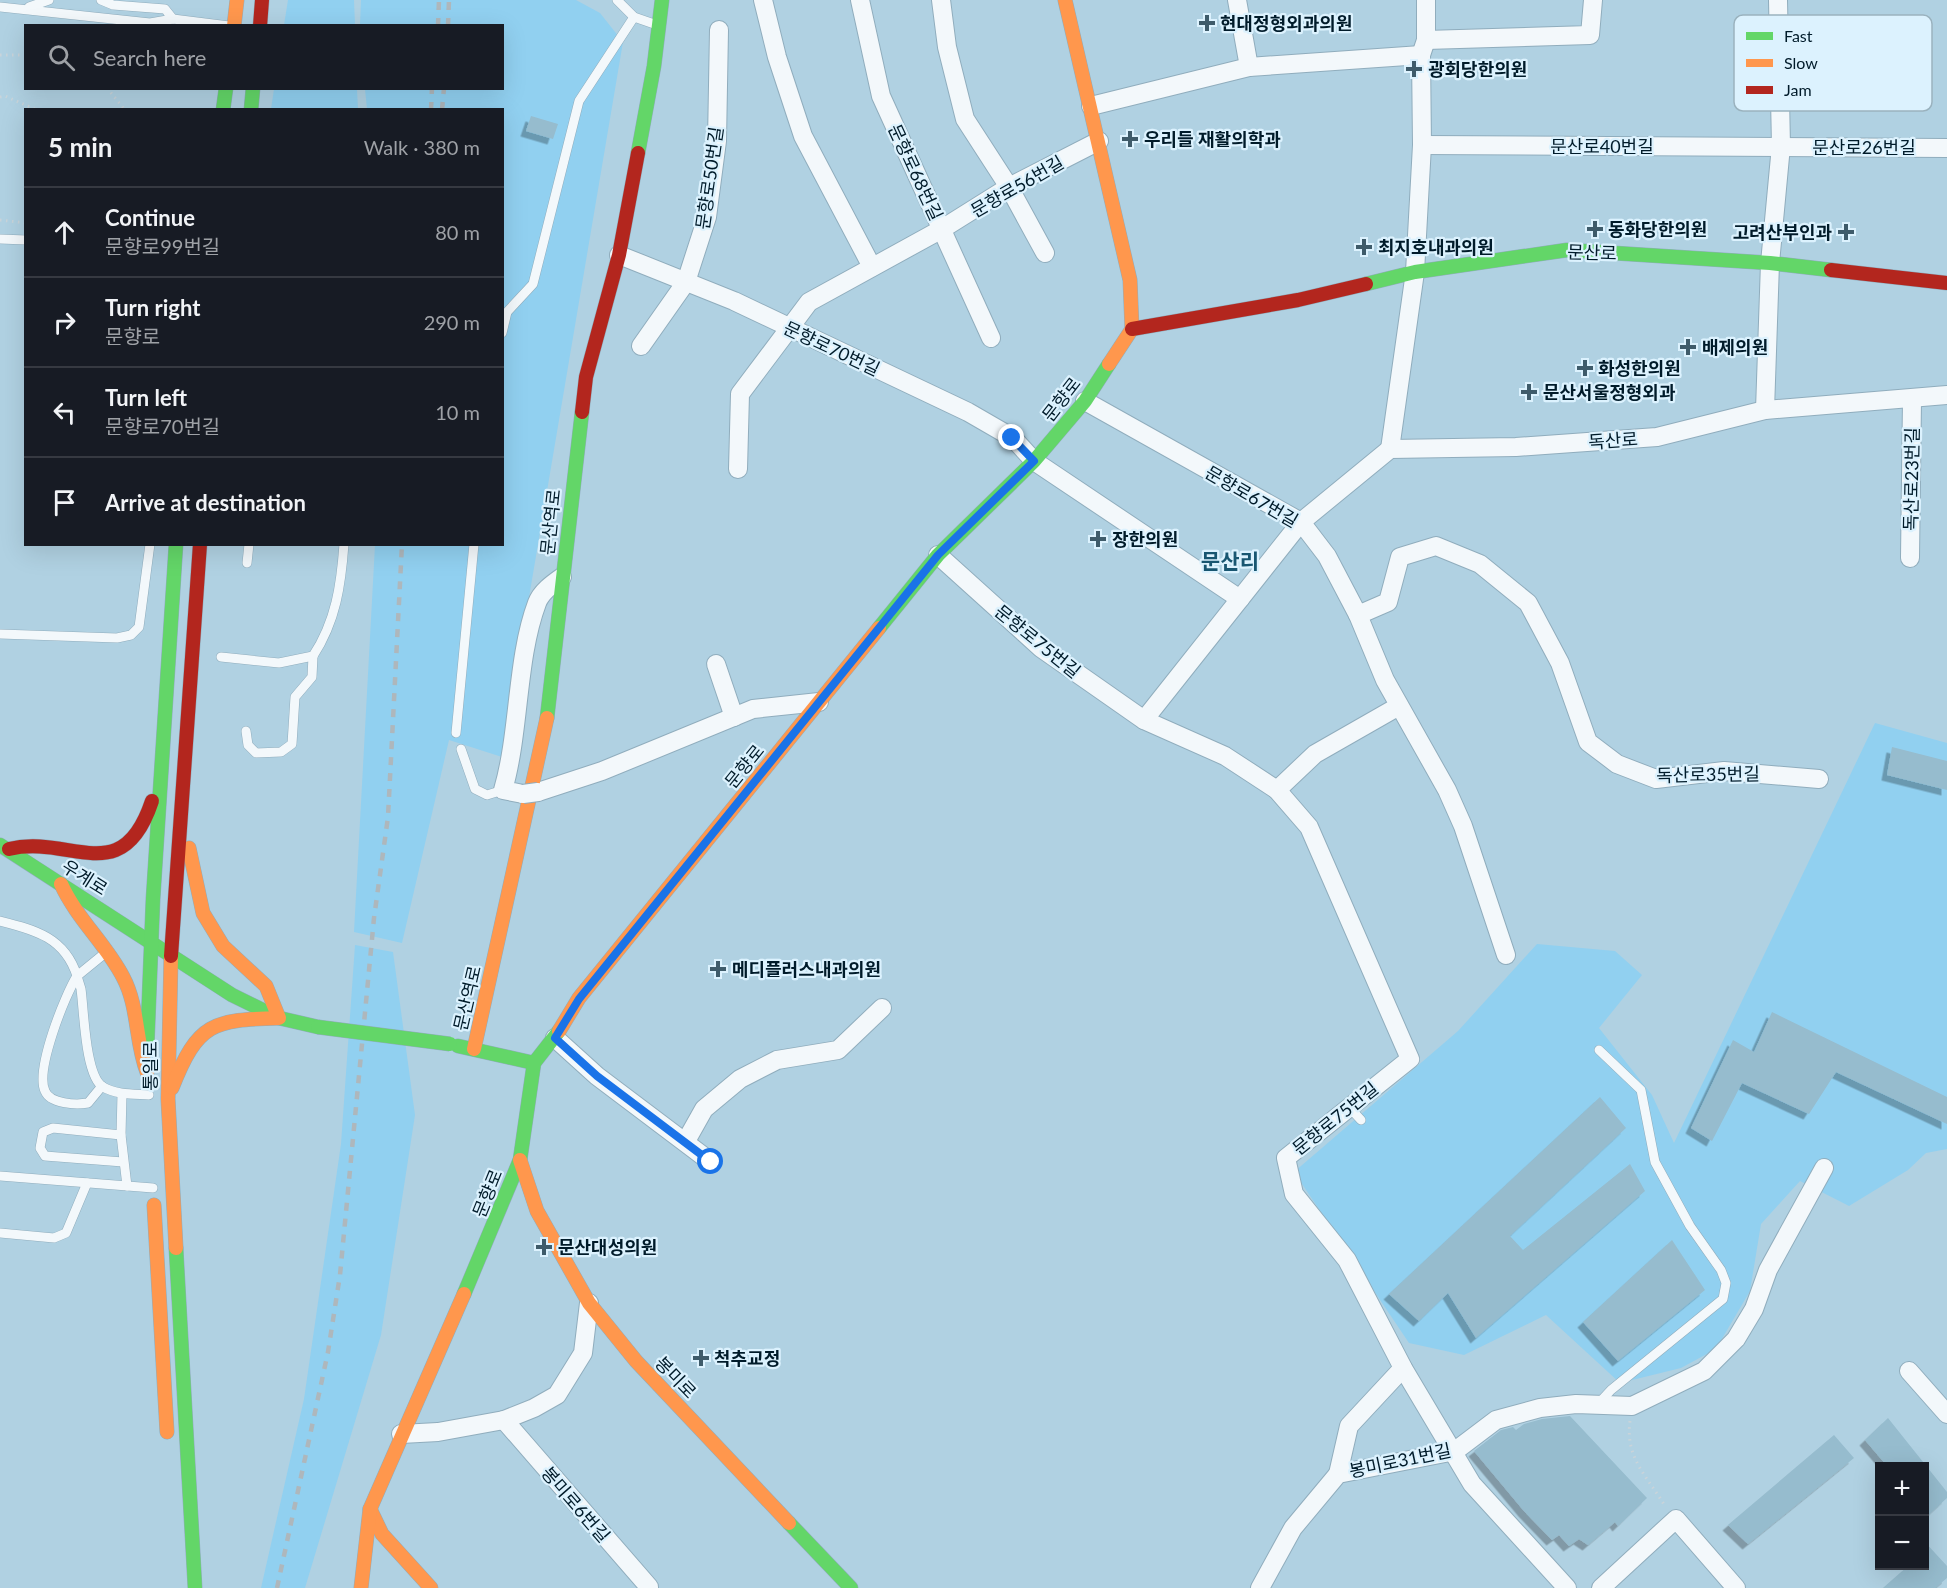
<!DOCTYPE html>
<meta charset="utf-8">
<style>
:root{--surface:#171b24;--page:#20242c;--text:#f1f3f6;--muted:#9ea1a6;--line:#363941}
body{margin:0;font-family:Lato,"Noto Sans KR",sans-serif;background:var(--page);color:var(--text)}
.controls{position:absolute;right:18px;bottom:18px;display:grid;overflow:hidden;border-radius:0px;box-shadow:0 6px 24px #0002}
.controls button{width:54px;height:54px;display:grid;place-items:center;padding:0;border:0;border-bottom:2px solid var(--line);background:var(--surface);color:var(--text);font:30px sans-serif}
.stop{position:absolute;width:18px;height:18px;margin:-14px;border:4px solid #1a73e8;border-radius:50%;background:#fff}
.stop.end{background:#1a73e8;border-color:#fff;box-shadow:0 2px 6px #0008}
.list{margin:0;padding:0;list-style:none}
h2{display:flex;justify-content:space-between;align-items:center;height:78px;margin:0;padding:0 24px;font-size:26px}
h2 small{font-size:20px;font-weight:400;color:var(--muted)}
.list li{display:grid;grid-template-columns:39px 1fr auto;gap:18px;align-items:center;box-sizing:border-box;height:90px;padding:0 24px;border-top:2px solid var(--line)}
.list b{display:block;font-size:22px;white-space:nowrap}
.list p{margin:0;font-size:20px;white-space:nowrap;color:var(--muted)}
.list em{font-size:20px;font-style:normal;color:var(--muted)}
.icon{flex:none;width:33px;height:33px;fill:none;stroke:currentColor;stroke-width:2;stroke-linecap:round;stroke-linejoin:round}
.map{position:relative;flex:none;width:1947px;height:1588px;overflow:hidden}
.search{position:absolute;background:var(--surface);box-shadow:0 6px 24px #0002;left:24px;top:24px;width:480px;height:66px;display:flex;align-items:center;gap:15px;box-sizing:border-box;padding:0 21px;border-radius:0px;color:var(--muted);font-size:22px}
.panel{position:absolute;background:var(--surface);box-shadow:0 6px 24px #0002;left:24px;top:108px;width:480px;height:438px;border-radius:0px}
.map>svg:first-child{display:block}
.built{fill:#91d0f0}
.building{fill:#96bcce;filter:url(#shadow)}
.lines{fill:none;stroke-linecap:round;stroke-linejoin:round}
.lane-casing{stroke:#90adbd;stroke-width:10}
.street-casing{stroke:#90adbd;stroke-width:20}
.fast-casing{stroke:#90adbd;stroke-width:15}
.slow-casing{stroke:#90adbd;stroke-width:15}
.jam-casing{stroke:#90adbd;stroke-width:15}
.path{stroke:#c9d4da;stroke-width:3;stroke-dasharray:1.5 4.5;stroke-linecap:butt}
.lane{stroke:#f3f8fb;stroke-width:9}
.street{stroke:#f3f8fb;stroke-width:18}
.fast{stroke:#63d668;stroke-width:14}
.slow{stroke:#ff974d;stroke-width:14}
.jam{stroke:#b3261e;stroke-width:14}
.rail{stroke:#aeb7bc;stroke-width:4.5;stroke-dasharray:8 8;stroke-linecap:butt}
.street-bridge-casing{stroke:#90adbd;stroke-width:20;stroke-linecap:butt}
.fast-bridge-casing{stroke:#90adbd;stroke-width:15;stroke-linecap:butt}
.street-bridge{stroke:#f3f8fb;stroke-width:18}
.fast-bridge{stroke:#63d668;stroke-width:14}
.route{stroke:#1a73e8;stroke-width:8}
.poi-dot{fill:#3e5b6a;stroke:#dcf2fe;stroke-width:2}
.labels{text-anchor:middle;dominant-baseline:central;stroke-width:4.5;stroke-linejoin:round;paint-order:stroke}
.poi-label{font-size:18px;font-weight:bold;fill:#001b2a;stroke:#dcf2fe;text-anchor:start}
.street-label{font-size:18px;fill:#001b2a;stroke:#dcf2fe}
.quarter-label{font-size:21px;font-weight:bold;fill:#185671;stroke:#dcf2fe}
.key{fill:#dcf2fe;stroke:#9ab2be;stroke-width:1.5}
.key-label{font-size:16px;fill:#001b2a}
</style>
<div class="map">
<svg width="1947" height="1588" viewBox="0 0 1947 1588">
<defs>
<filter id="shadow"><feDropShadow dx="-5.5" dy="5.5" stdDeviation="0" flood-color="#0004"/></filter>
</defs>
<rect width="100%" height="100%" fill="#b0d1e2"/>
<g class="built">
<polygon points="288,0 354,0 355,25 284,25"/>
<polygon points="361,0 576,0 600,13 623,42 502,757 449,740 402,943 354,932 375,545 502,544 502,110 367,109 365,89 502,88 502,26 360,25"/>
<polygon points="274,89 357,89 358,109 271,109"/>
<polygon points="1875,723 1947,743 1947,1149 1926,1153 1908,1170 1849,1206 1800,1181 1761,1224 1750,1291 1716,1349 1681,1368 1620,1383 1546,1315 1464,1355 1409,1343 1294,1172 1458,1031 1537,944 1615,951 1642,975 1599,1028 1652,1095 1674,1143"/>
<polygon points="355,945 393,952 415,1115 381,1335 305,1588 261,1588 304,1399 341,1144"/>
</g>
<g class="building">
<polygon points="531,116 558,124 553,139 526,131"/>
<polygon points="1892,747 1947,761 1947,790 1887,775"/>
<polygon points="1772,1012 1947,1097 1947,1124 1836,1072 1809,1114 1742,1083 1712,1141 1691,1128 1733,1040 1754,1052"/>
<polygon points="1600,1097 1626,1128 1510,1236 1523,1250 1630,1164 1645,1191 1476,1338 1448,1293 1419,1321 1389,1294"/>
<polygon points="1672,1240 1705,1290 1618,1361 1583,1322"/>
<polygon points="1570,1416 1647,1498 1618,1526 1615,1522 1588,1545 1579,1539 1569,1546 1559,1535 1552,1540 1524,1511 1474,1451 1501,1430 1513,1427 1516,1430 1524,1424 1542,1419"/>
<polygon points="1888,1418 1947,1492 1947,1498 1924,1519 1924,1467 1888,1467 1865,1440"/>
<polygon points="1834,1435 1854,1458 1748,1544 1728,1525"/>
<polygon points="1924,1541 1947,1566 1947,1578 1935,1588 1883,1588 1908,1566 1924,1566"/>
</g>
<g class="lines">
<g class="lane-casing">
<g id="lane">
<polyline points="101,0 113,5 165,9 173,19"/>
<polyline points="617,0 634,17 657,25"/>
<polyline points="0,7 150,23 173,19 229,26"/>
<polyline points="29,7 49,0"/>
<polyline points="0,239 26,240"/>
<polyline points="502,333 507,312 533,284 579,101 634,17"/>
<polyline points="247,563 249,544"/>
<polyline points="0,634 117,638 131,635 139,627 150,544"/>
<path d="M221 657 279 663 313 656C336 621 341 585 344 544"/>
<polyline points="246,731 248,745 256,753 281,752 292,744 295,697 312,677 313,656"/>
<polyline points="456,733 474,544"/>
<polyline points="461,749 475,789 487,795 503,790"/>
<path d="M0 921C36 930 65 938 77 976 65 995 35 1070 45 1091 50 1104 76 1105 88 1103L102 1086"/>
<path d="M104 954 77 976 81 989C84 1010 85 1076 103 1087 117 1095 133 1094 149 1095"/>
<polyline points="122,1094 121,1135 127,1186"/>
<polyline points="1349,1107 1361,1120"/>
<polyline points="121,1135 53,1128 43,1132 40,1148 45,1156 123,1162"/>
<polyline points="0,1176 153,1188"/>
<polyline points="0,1233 54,1238 66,1233 87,1183"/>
<polyline points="1598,1404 1611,1390 1723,1299 1726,1283 1721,1270 1690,1226 1655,1162 1641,1090 1599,1050"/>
</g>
</g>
<g class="street-casing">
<g id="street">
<polyline points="763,0 777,57 803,136 872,267"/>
<polyline points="860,0 881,96 991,338"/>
<polyline points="941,0 947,47 965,119 1009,187 1045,253"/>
<polyline points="1237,0 1249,67"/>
<polyline points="1426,40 1590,35 1593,0"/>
<polyline points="1091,106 1249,67 1421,55"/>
<polyline points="1422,145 1947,148"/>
<polyline points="619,255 734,301 968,412 1013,438 1034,461 1240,599"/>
<polyline points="641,346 686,282 707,217 717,141 719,30"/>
<polyline points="1085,401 1301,522 1327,556 1358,615 1385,680 1447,790 1463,826 1506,955"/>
<polyline points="1765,410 1770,263 1781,146 1778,0"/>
<polyline points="1390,449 1415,272 1422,145 1421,55 1426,40 1426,0"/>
<polyline points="738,469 740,394 809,302 942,229 1009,187 1099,141"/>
<polyline points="938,555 1041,648 1144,720 1225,756 1277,790 1309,827 1410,1059 1286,1158 1294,1194 1347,1260 1403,1368 1472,1484 1567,1588"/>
<polyline points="1910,558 1912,400"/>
<polyline points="1358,615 1388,602 1400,557 1436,546 1480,564 1528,603 1560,663 1588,742 1617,764 1656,779 1724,771 1819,779"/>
<polyline points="716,664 734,717"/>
<polyline points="1144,720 1301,522 1390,449 1516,447 1657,437 1765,410 1947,395"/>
<polyline points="1277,790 1315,754 1399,706"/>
<polyline points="538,792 602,771 753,709 819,702"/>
<path d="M523 794 503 790C520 732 516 659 537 603 541 592 552 584 562 577"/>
<polyline points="555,1038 597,1076 711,1162"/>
<polyline points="686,1141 704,1109 740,1079 777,1060 838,1050 882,1008"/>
<polyline points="1909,1371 1947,1414"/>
<polyline points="504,1420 649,1587"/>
<polyline points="401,1434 438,1432 504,1420 534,1408 557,1395 583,1353 589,1303"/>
<polyline points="1338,1474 1349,1426 1403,1368"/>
<polyline points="1260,1588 1293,1528 1338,1474 1455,1451 1496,1420 1540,1408 1576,1404 1632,1406 1704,1371 1736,1339 1754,1309 1768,1270 1824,1168"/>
<polyline points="1601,1588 1676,1519 1736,1588"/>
</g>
</g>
<g class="fast-casing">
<g id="fast">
<polyline points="223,110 226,88"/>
<polyline points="251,110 253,88"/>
<polyline points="638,153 654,66 662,0"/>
<polyline points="1366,284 1415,272 1567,250 1770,263 1831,270"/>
<polyline points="879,628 938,555 1034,461 1085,401 1109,364"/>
<polyline points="547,718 582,412"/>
<polyline points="0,845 232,995 279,1018 318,1027"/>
<polyline points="458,1046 534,1063"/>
<polyline points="147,1049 153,899 176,544"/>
<polyline points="176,1248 195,1588"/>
<polyline points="464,1294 520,1160 534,1063 559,1031"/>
<polyline points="789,1523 851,1588"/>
</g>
</g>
<g class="slow-casing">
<g id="slow">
<polyline points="1065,0 1130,280 1132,329 1109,364"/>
<polyline points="234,26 237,0"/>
<path d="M61 884C77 919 106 944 123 977 139 1007 135 1041 147 1072"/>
<polyline points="171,956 168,1099 176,1248"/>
<polyline points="559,1031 579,998 879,628"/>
<polyline points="474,1049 547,718"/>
<path d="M172 1088C198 1022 213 1020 279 1018L266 986 223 946 203 913 189 848"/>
<polyline points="520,1160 537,1211 589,1303 636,1361 789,1523"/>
<polyline points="154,1205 167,1432"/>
<polyline points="370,1509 382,1534 431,1588"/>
<polyline points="361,1588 370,1509 464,1294"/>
</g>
</g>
<g class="jam-casing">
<g id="jam">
<polyline points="260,26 262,0"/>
<polyline points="1831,270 1947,283"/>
<polyline points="1132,329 1298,300 1366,284"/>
<polyline points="582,412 586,377 619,255 638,153"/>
<path d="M9 849C71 834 122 891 152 801"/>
<polyline points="171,956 200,544"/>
</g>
</g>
<g class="path">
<polyline points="0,55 26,55"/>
<polyline points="107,88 125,110"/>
<polyline points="0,97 5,96 37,110"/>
<polyline points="0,220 26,223"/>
<path d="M1630 1421C1625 1458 1647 1476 1665 1506"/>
</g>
<use href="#lane" class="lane"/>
<use href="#street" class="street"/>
<use href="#fast" class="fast"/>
<use href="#slow" class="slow"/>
<use href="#jam" class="jam"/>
<g class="rail">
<polyline points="438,26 439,0"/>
<polyline points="448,26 449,0"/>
<polyline points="431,110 432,88"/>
<polyline points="442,110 444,88"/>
<polyline points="277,1588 328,1352 340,1275 374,918 388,817 402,544"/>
</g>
<g class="street-bridge-casing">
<polyline id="street-bridge" points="523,794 538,792"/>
</g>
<g class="fast-bridge-casing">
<polyline id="fast-bridge" points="318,1027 450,1044"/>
</g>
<use href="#street-bridge" class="street-bridge"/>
<use href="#fast-bridge" class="fast-bridge"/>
</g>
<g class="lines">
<polyline class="route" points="711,1162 597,1076 555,1038 579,999 938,555 1034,461 1012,438"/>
</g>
<g class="poi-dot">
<path d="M1204 14h6v6h6v6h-6v6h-6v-6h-6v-6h6z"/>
<path d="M1411 60h6v6h6v6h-6v6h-6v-6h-6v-6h6z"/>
<path d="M1127 130h6v6h6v6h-6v6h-6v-6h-6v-6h6z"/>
<path d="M1592 220h6v6h6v6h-6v6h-6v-6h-6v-6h6z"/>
<path d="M1843 223h6v6h6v6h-6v6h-6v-6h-6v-6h6z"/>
<path d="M1361 238h6v6h6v6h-6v6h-6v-6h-6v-6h6z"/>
<path d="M1685 338h6v6h6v6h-6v6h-6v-6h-6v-6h6z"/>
<path d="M1582 359h6v6h6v6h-6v6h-6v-6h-6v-6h6z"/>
<path d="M1526 383h6v6h6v6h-6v6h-6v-6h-6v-6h6z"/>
<path d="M1095 530h6v6h6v6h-6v6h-6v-6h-6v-6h6z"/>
<path d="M715 960h6v6h6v6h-6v6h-6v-6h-6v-6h6z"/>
<path d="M541 1238h6v6h6v6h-6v6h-6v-6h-6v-6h6z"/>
<path d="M698 1349h6v6h6v6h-6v6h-6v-6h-6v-6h6z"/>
</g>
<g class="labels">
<g class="poi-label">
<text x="1220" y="23">현대정형외과의원</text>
<text x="1428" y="69">광회당한의원</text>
<text x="1144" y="139">우리들 재활의학과</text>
<text x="1608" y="229">동화당한의원</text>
<text x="1832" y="232" text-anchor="end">고려산부인과</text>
<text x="1378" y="247">최지호내과의원</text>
<text x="1702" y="347">배제의원</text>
<text x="1598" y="368">화성한의원</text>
<text x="1543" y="392">문산서울정형외과</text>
<text x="1112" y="539">장한의원</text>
<text x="732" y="969">메디플러스내과의원</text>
<text x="558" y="1247">문산대성의원</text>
<text x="714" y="1358">척추교정</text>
</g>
<g class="street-label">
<text x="1602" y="146">문산로40번길</text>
<text x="1864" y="147">문산로26번길</text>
<text transform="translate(916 172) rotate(65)">문향로68번길</text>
<text transform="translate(709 178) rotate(-82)">문향로50번길</text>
<text transform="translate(1017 186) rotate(-30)">문향로56번길</text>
<text transform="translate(1592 252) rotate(2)">문산로</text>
<text transform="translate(832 348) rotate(25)">문향로70번길</text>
<text transform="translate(1061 399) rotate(-52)">문향로</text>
<text transform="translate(1613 440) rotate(-4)">독산로</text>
<text transform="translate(1911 479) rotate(-89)">독산로23번길</text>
<text transform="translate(1252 496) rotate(30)">문향로67번길</text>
<text transform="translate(550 522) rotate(-84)">문산역로</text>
<text transform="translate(1038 641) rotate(39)">문향로75번길</text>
<text transform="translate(744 766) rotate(-51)">문향로</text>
<text transform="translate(1708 774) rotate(-1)">독산로35번길</text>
<text transform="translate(85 877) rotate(32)">우계로</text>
<text transform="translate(467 998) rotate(-77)">문산역로</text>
<text transform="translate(150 1066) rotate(-90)">통일로</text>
<text transform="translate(1335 1118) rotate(-39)">문향로75번길</text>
<text transform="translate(487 1193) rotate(-68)">문향로</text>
<text transform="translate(676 1377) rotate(46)">봉미로</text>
<text transform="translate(1400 1460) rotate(-12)">봉미로31번길</text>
<text transform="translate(576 1504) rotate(49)">봉미로6번길</text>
</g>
<g class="quarter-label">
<text x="1230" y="560">문산리</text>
</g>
</g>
<rect x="1734" y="15" width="198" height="96" rx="9" class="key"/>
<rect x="1746" y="32" width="27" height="8" fill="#63d668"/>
<rect x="1746" y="59" width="27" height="8" fill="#ff974d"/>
<rect x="1746" y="86" width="27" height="8" fill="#b3261e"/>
<g class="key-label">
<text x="1784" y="42">Fast</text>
<text x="1784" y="69">Slow</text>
<text x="1784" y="96">Jam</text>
</g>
</svg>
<div class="controls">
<button>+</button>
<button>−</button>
</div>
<div class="stop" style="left:711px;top:1162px"></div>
<div class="stop end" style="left:1012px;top:438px"></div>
<div class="search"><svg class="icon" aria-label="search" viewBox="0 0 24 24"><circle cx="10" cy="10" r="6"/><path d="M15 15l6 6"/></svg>Search here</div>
<section class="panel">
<h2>5 min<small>Walk · 380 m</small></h2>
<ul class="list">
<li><svg class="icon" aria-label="ahead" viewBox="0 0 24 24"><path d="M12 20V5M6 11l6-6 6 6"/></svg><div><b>Continue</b><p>문향로99번길</p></div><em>80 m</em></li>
<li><svg class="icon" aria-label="right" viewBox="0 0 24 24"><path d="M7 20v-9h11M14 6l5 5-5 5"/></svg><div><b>Turn right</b><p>문향로</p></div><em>290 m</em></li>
<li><svg class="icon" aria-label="left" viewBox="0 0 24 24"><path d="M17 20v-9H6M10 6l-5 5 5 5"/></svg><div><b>Turn left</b><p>문향로70번길</p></div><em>10 m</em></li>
<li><svg class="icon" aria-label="arrive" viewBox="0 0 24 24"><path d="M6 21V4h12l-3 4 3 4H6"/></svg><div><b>Arrive at destination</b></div></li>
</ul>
</section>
</div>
